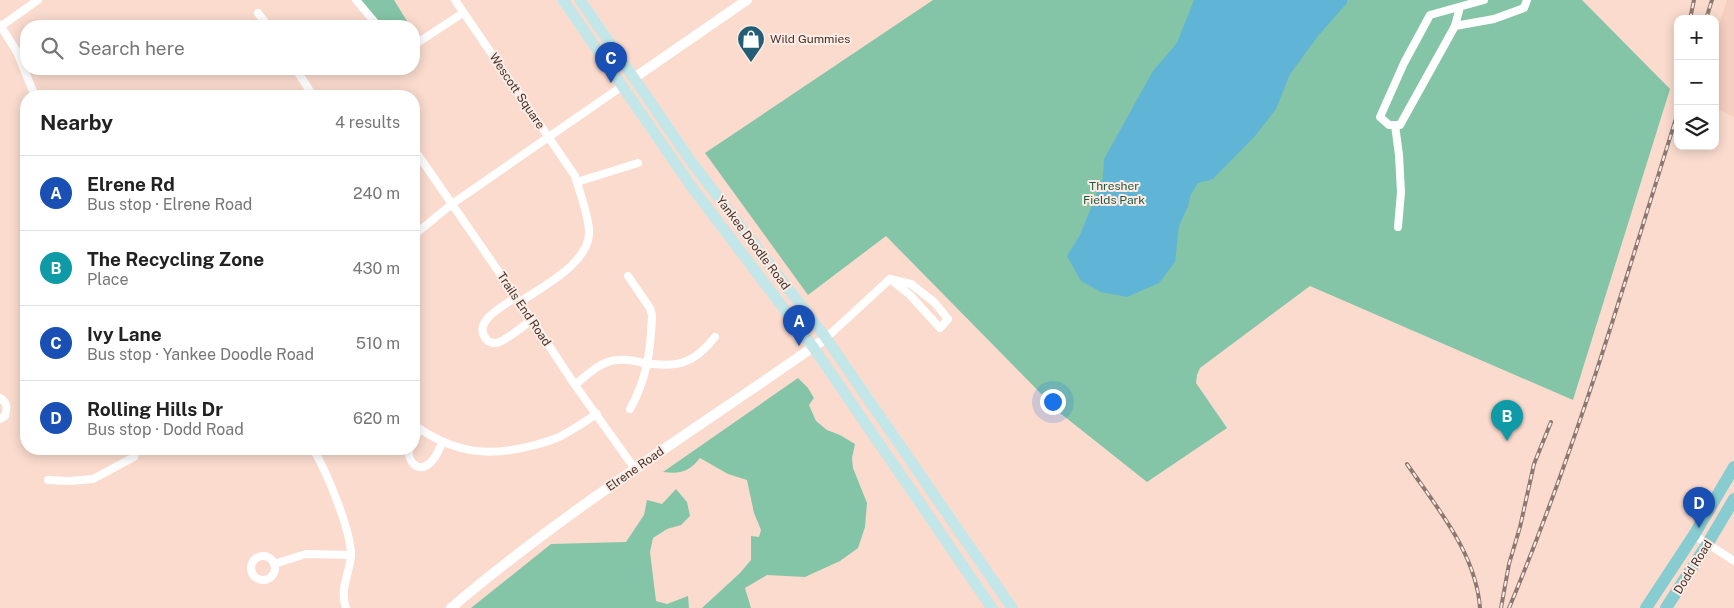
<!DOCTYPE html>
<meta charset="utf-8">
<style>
:root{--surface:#fff;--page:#f2f2f2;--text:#222;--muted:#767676;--line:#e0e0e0;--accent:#7c3aed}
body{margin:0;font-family:"Public Sans",sans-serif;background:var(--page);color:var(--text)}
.controls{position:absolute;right:15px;top:15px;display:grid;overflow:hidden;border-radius:10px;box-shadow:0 2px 12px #0003}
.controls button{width:45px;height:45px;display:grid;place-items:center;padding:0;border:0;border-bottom:1px solid var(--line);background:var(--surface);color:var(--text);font:25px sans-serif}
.you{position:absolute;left:1052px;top:401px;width:18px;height:18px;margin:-12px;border:4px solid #fff;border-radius:50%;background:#1a73e8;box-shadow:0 0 0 8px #1a73e833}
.badge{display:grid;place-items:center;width:32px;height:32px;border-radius:50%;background:var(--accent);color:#fff;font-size:16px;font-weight:700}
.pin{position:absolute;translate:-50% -41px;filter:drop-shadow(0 1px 2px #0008)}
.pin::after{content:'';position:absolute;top:26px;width:18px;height:15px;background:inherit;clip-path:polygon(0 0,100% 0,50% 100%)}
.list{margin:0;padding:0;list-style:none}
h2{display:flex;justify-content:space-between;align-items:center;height:65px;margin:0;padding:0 20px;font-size:21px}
h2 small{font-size:16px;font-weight:400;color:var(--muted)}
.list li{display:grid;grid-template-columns:32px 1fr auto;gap:15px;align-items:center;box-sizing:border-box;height:75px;padding:0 20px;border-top:1px solid var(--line)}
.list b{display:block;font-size:19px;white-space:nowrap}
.list p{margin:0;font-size:16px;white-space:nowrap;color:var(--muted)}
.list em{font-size:16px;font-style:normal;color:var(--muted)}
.icon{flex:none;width:28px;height:28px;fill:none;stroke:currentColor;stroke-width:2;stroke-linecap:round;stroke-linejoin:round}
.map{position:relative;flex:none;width:1734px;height:608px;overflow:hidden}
.search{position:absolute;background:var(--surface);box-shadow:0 2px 12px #0003;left:20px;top:20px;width:400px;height:55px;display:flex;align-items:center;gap:12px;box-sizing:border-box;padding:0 18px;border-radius:20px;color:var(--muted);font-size:19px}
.panel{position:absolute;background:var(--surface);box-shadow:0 2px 12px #0003;left:20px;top:90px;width:400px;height:365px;border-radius:20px}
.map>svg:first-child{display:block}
.built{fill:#f5cfbf}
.green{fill:#85c5a7}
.water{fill:#60b4d5}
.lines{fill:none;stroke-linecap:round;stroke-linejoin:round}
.minor{stroke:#fff;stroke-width:8}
.tertiary{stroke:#fff;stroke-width:10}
.secondary{stroke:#c3e6e8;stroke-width:11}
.primary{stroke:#86ccd0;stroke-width:12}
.rail-casing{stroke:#8c7870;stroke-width:4}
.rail{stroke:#feebe3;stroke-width:2;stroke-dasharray:5.5;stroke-linecap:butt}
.labels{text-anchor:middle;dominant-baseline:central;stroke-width:4;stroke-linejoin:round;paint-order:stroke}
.poi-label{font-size:12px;fill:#40342f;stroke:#feebe3;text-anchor:start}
.street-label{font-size:12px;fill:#40342f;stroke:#feebe3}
.park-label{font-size:12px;fill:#1e5b43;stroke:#feebe3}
</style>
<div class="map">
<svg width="1734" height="608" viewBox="0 0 1734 608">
<rect width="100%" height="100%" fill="#fadbce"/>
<polygon class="built" points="1727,0 1734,0 1734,117 1715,108 1715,36"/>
<g class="green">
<polygon points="356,0 394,0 410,26 378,26"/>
<polygon points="933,0 1582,0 1670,89 1573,400 1310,286 1200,368 1197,375 1196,383 1227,428 1147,482 1060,413 886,236 808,295 705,153"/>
<path d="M798 378 808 388 814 398 809 405 816 421 827 430 840 435 855 444 852 458 853 468 867 503 865 527 858 548 840 561 805 577 767 575 745 588 751 608H702L740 573 751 560V536L759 537 761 530 754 513 747 480 728 474 700 458C689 472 680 474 663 472Z"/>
<polygon points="676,489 687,502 690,516 681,525 667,529 653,538 650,552 656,601 667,604 688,596 689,608 471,608 551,544 626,542 644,515 647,500 662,504"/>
</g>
<polygon class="water" points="1194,0 1347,0 1347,3 1318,36 1290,74 1276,109 1255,136 1213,179 1198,183 1191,194 1188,206 1179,226 1175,262 1159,283 1127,297 1101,292 1081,281 1067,256 1080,235 1103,178 1104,159 1153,71 1177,43"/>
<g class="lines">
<g class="minor">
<polyline points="356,0 378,26"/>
<path d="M455 0 575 176C580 193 587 211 589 229 592 262 543 286 520 302"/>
<polyline points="1460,7 1455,26 1400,125 1389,125 1380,117 1404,63 1430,15 1484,0"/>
<polyline points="258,13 268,26"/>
<polyline points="0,25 17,52 35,96"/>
<polyline points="1455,26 1494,19 1524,8 1527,0"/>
<polyline points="0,27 38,0"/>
<polyline points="414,45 463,13"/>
<polyline points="296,69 313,96"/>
<polyline points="1395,125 1399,155 1401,192 1398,227"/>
<polyline points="414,149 532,320 575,385 635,469"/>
<polyline points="577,182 638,163"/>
<polyline points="414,235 452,204 621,87"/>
<path d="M628 276 650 308 652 315C651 349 647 379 630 409"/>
<path d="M516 297C504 306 472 321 486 339 488 342 492 343 496 343 505 342 524 325 532 320"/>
<polyline points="826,338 890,279 910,295 940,328 948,319 934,302 911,284 890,279"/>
<path d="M575 385C587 375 601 361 617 360 626 359 636 361 644 363 677 368 694 364 715 337"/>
<path d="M0 398C8 403 7 408 5 416L0 419"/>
<path d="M414 425C454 453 488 458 535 445 542 443 550 441 557 438 571 431 584 422 597 414"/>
<polyline points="414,439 420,429"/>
<path d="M313 449C326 470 351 530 351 555 350 573 339 589 346 608"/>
<path d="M409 449C407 461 418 474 430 463 436 458 439 450 442 443"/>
<polyline points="48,480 70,481 93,479 134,457 136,449"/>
<polyline points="1694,535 1734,561"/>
<circle cx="263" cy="568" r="12"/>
<polyline points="274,564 306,554 351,555"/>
</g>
<g class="tertiary">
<polyline points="634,78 747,0"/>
<path d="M451 608C568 508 700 427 826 338"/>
</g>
<g class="secondary">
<polyline points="563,0 691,186 813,347 992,608"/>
<polyline points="580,0 693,164 826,338 1012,608"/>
</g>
<g class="primary">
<polyline points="1646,608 1694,535 1734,467"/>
<polyline points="1666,608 1708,543 1734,499"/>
</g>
<g class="rail-casing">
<g id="rail">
<polyline points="1690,19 1694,0"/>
<polyline points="1706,19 1712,0"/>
<path d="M1407 464C1437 508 1476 553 1480 608"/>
<polyline points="1501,608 1509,564 1520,527 1534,464 1551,422"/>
<path d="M1509 608C1577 447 1626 278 1678 112"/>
</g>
</g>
<use href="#rail" class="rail"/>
</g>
<defs>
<g id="shop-pin" transform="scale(1.4375)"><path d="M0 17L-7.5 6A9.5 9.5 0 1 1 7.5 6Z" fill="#235e76" stroke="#feebe3"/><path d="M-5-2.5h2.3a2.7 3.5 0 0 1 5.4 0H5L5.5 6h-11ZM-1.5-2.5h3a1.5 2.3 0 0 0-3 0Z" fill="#fff"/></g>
</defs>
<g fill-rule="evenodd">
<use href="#shop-pin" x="751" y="39"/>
</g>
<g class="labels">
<g class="poi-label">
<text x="770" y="39">Wild Gummies</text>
</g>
<g class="street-label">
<text transform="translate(517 91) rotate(56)">Wescott Square</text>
<text transform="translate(753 243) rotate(53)">Yankee Doodle Road</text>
<text transform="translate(524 309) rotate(56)">Trails End Road</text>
<text transform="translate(635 469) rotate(-35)">Elrene Road</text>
<text transform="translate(1693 567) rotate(-58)">Dodd Road</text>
</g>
<g class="park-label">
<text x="1114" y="186">Thresher<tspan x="1114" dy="14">Fields Park</tspan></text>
</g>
</g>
</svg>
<div class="controls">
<button>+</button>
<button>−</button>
<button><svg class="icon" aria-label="layers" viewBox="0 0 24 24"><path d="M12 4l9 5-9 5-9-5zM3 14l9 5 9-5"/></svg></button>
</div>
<div class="you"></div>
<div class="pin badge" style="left:799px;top:346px;background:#1a4fb4">A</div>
<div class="pin badge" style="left:1507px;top:441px;background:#0f9aa8">B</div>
<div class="pin badge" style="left:611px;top:83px;background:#1a4fb4">C</div>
<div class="pin badge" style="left:1699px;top:528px;background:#1a4fb4">D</div>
<div class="search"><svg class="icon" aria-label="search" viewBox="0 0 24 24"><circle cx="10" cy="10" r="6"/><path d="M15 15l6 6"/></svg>Search here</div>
<section class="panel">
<h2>Nearby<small>4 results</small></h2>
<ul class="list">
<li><span class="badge" style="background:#1a4fb4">A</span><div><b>Elrene Rd</b><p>Bus stop · Elrene Road</p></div><em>240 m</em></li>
<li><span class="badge" style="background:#0f9aa8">B</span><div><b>The Recycling Zone</b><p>Place</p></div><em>430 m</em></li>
<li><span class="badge" style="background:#1a4fb4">C</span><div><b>Ivy Lane</b><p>Bus stop · Yankee Doodle Road</p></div><em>510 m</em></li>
<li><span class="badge" style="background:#1a4fb4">D</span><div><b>Rolling Hills Dr</b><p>Bus stop · Dodd Road</p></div><em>620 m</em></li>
</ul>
</section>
</div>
